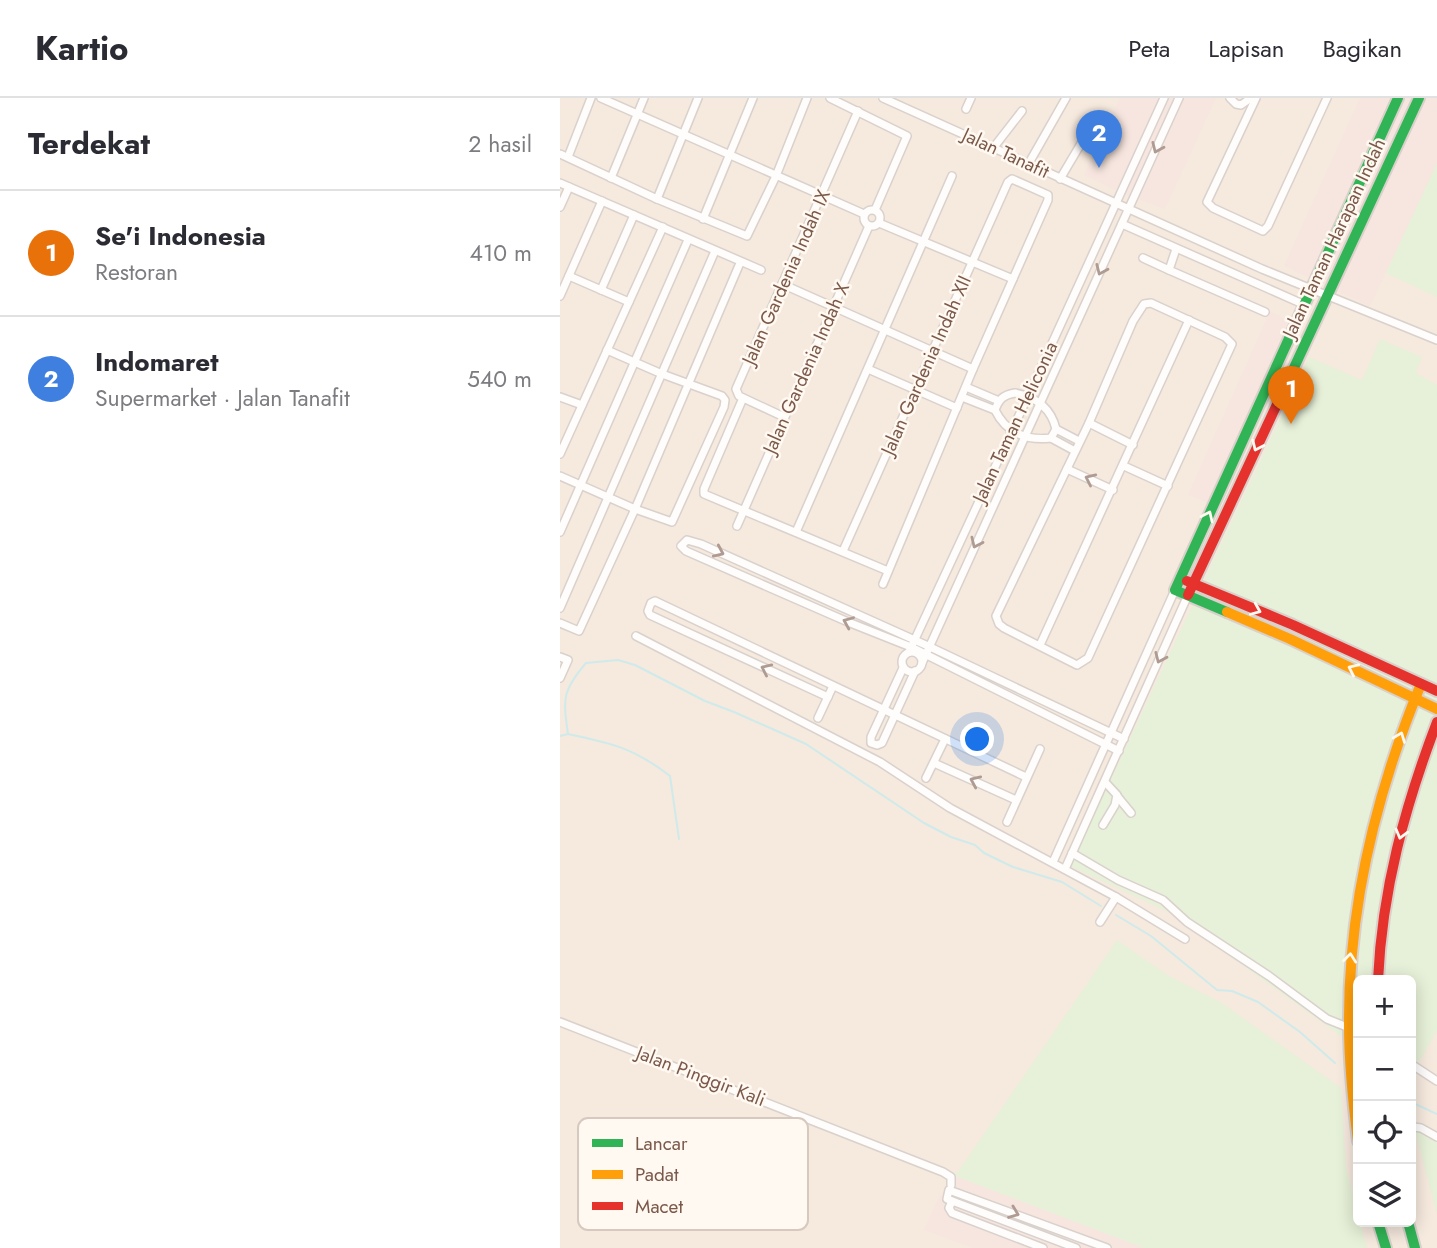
<!DOCTYPE html>
<html lang="id">
<meta charset="utf-8">
<style>
:root{--surface:#fff;--page:#f7f7f7;--text:#2b2b33;--muted:#7c7c81;--line:#e1e1e2;--accent:#a78f83}
body{margin:0;font-family:Jost,sans-serif;background:var(--page);color:var(--text)}
.controls{position:absolute;right:21px;bottom:21px;display:grid;overflow:hidden;border-radius:10px;box-shadow:0 4px 18px #0003}
.controls button{width:63px;height:63px;display:grid;place-items:center;padding:0;border:0;border-bottom:2px solid var(--line);background:var(--surface);color:var(--text);font:35px sans-serif}
.you{position:absolute;left:418px;top:642px;width:24px;height:24px;margin:-18px;border:5px solid #fff;border-radius:50%;background:#1a73e8;box-shadow:0 0 0 10px #1a73e833}
.badge{display:grid;place-items:center;width:46px;height:46px;border-radius:50%;background:var(--accent);color:#fff;font-size:23px;font-weight:700}
.pin{position:absolute;translate:-50% -58px;filter:drop-shadow(0 2px 4px #0008)}
.pin::after{content:'';position:absolute;top:37px;width:24px;height:21px;background:inherit;clip-path:polygon(0 0,100% 0,50% 100%)}
.list{margin:0;padding:0;list-style:none}
h2{display:flex;justify-content:space-between;align-items:center;height:91px;margin:0;padding:0 28px;font-size:30px}
h2 small{font-size:23px;font-weight:400;color:var(--muted)}
.list li{display:grid;grid-template-columns:46px 1fr auto;gap:21px;align-items:center;box-sizing:border-box;height:126px;padding:0 28px;border-top:2px solid var(--line)}
.list b{display:block;font-size:26px;white-space:nowrap}
.list p{margin:0;font-size:23px;white-space:nowrap;color:var(--muted)}
.list em{font-size:23px;font-style:normal;color:var(--muted)}
.icon{flex:none;width:38px;height:38px;fill:none;stroke:currentColor;stroke-width:2;stroke-linecap:round;stroke-linejoin:round}
.map{position:relative;flex:none;width:877px;height:1150px;overflow:hidden}
header{display:flex;align-items:center;gap:42px;box-sizing:border-box;height:98px;padding:0 35px;background:var(--surface);border-bottom:2px solid var(--line)}
header strong{font-size:33px}
nav{display:flex;gap:38px;margin-inline-start:auto;font-size:24px}
main{display:flex}
aside{flex:1;background:var(--surface)}
.map>svg:first-child{display:block}
.residential{fill:#f6e9de;fill-rule:evenodd}
.commercial{fill:#f7e6df}
.green{fill:#e7f0d8}
.lines{fill:none;stroke-linecap:round;stroke-linejoin:round}
.stream{stroke:#cfeaeb;stroke-width:2}
.street-casing{stroke:#d9d1cc;stroke-width:10}
.fast-casing{stroke:#d9d0ca;stroke-width:14}
.slow-casing{stroke:#d9d0ca;stroke-width:14}
.jam-casing{stroke:#d9d0ca;stroke-width:14}
.street{stroke:#fefdfc;stroke-width:7}
.fast{stroke:#30b455;stroke-width:10}
.slow{stroke:#ff9f0a;stroke-width:10}
.jam{stroke:#e5322d;stroke-width:10}
.oneway{stroke:#af9b91}
.oneway2{stroke:#fff9f1}
.labels{text-anchor:middle;dominant-baseline:central;stroke-width:5;stroke-linejoin:round;paint-order:stroke}
.street-label{font-size:19px;fill:#7b594a;stroke:#fff9f1}
.key{fill:#fff9f1;stroke:#d7c9bf;stroke-width:2}
.key-label{font-size:19px;fill:#7b594a}
</style>
<header>
<strong>Kartio</strong>
<nav><a>Peta</a><a>Lapisan</a><a>Bagikan</a></nav>
</header>
<main>
<aside>
<h2>Terdekat<small>2 hasil</small></h2>
<ul class="list">
<li><span class="badge" style="background:#e8710a">1</span><div><b>Se'i Indonesia</b><p>Restoran</p></div><em>410 m</em></li>
<li><span class="badge" style="background:#3f7fe0">2</span><div><b>Indomaret</b><p>Supermarket · Jalan Tanafit</p></div><em>540 m</em></li>
</ul>
</aside>
<div class="map">
<svg width="877" height="1150" viewBox="0 0 877 1150">
<rect width="100%" height="100%" fill="#faf4ee"/>
<path class="residential" d="M0 0H877V1150H0ZM798 882H851V1124H798Z"/>
<g class="commercial">
<polygon points="560,0 656,0 605,111 561,95 524,77"/>
<polygon points="800,0 877,0 877,65 810,208 724,168"/>
<polygon points="710,213 733,225 652,401 648,405 628,397"/>
<polygon points="395,1078 584,1150 413,1150 364,1132 378,1101"/>
</g>
<g class="green">
<polygon points="877,65 877,199 826,175"/>
<polygon points="820,241 862,259 856,275 877,287 877,933 854,973 851,972 851,882 798,882 798,947 782,939 610,815 510,768 749,259 802,282"/>
<polygon points="557,842 609,878 662,905 781,990 786,1069 807,1150 584,1150 395,1078"/>
<polygon points="854,1029 877,1041 877,1116"/>
</g>
<g class="lines">
<g class="stream">
<path d="M8 636C3 601 2 593 26 565L58 562 75 567 145 603 174 614 246 646 364 725 391 739 415 747 424 755 453 769 502 784 541 808"/>
<path d="M0 638 8 636C51 645 74 650 110 678L119 741"/>
<polyline points="556,817 591,838 657,892 672,893 698,904 740,934 775,965"/>
<polyline points="851,1004 877,1016"/>
</g>
<g class="street-casing">
<g id="street">
<polyline points="41,0 304,116"/>
<polyline points="270,0 347,38 315,112"/>
<polyline points="323,0 702,171 877,242"/>
<polyline points="670,0 676,6 681,7 691,0"/>
<polyline points="696,0 647,104 653,110 703,133 708,128 767,0"/>
<polyline points="406,11 411,0"/>
<polyline points="434,49 462,13"/>
<polyline points="0,56 97,101 187,138 216,78 247,0"/>
<polyline points="8,59 31,0"/>
<polyline points="469,65 506,0"/>
<polyline points="51,80 84,0"/>
<polyline points="500,81 532,27"/>
<polyline points="0,85 201,172"/>
<polyline points="97,101 138,0"/>
<polyline points="0,109 9,89"/>
<circle cx="312" cy="120" r="8"/>
<polyline points="143,121 193,0"/>
<polyline points="319,125 453,181"/>
<polyline points="562,126 745,207"/>
<polyline points="616,151 609,172 705,214"/>
<polyline points="583,160 609,172"/>
<polyline points="9,178 69,204"/>
<polyline points="222,186 413,271"/>
<polyline points="41,192 74,117"/>
<polyline points="0,198 42,103"/>
<polygon points="591,205 665,239 672,246 528,560 517,567 444,530 439,526 436,518 529,325 573,223 584,206"/>
<polyline points="308,271 397,310"/>
<polyline points="406,289 439,303"/>
<path d="M455 295C476 299 491 310 496 331L491 340C467 343 446 335 435 312 439 301 443 297 455 295Z"/>
<polyline points="0,299 22,307"/>
<polyline points="402,299 435,312"/>
<polyline points="183,300 144,391 144,396 328,473"/>
<polyline points="224,319 179,298 176,291 298,13"/>
<polyline points="529,325 573,347"/>
<polyline points="496,331 519,343"/>
<polyline points="491,340 515,353"/>
<polyline points="0,356 103,129"/>
<polyline points="564,368 608,388"/>
<polyline points="507,371 553,392"/>
<polyline points="0,378 75,411 112,424 164,309 165,302 162,298 102,276 47,252"/>
<polyline points="177,428 309,128"/>
<polyline points="0,434 128,142"/>
<polyline points="236,434 392,78"/>
<polyline points="283,453 448,84 452,81 488,97 488,102 413,271 323,486"/>
<polyline points="0,510 155,153"/>
<polyline points="0,525 19,533 75,411 180,165"/>
<polyline points="76,538 320,664 390,710 556,799 625,841"/>
<polyline points="480,547 629,222"/>
<circle cx="352" cy="564" r="10"/>
<polyline points="349,554 468,298 604,0"/>
<polyline points="0,559 8,562 0,580"/>
<polyline points="362,565 619,0"/>
<polyline points="343,570 311,639 311,645 317,647 322,645 355,573"/>
<polyline points="268,599 90,517 88,513 91,505 95,503 466,679"/>
<polyline points="258,620 273,588"/>
<polyline points="559,653 351,549 288,524 126,453 121,448 127,442 141,446 368,548 564,641"/>
<polyline points="374,665 456,702"/>
<polyline points="366,680 385,641"/>
<polyline points="557,698 571,715"/>
<polyline points="447,724 480,651"/>
<polyline points="543,727 555,707 557,697 545,684"/>
<polyline points="512,755 558,782 603,802 627,824 709,878 767,921 787,929"/>
<polyline points="493,764 615,492"/>
<polyline points="505,771 628,497"/>
<polyline points="540,824 556,799"/>
<polyline points="0,924 383,1074 391,1079 391,1087"/>
<polyline points="851,966 877,983"/>
<polyline points="854,1029 861,1030 877,1039"/>
<polyline points="392,1103 389,1110 392,1115 483,1150"/>
<polyline points="516,1150 387,1101 389,1092 547,1150"/>
</g>
</g>
<g class="fast-casing">
<g id="fast">
<polyline points="726,287 859,0"/>
<polyline points="667,514 615,492 838,0"/>
<polyline points="818,1124 826,1150"/>
<polyline points="848,1124 855,1150"/>
</g>
</g>
<g class="slow-casing">
<g id="slow">
<polyline points="667,514 730,541 877,611"/>
<path d="M798 1043C793 1004 789 966 789 927 788 808 816 695 861 586"/>
</g>
</g>
<g class="jam-casing">
<g id="jam">
<polyline points="627,483 733,527 877,593"/>
<polyline points="628,497 726,287"/>
<path d="M818 882C822 792 845 708 877 624"/>
</g>
</g>
<use href="#street" class="street"/>
<use href="#fast" class="fast"/>
<use href="#slow" class="slow"/>
<use href="#jam" class="jam"/>
</g>
<defs><path id="oneway-chevron" d="M-2-3.5L2.5 0L-2 3.5" fill="none" stroke-width="1.6" stroke-linecap="round" stroke-linejoin="round" transform="scale(1.75)"/></defs>
<g class="oneway">
<use href="#oneway-chevron" transform="translate(597 50) rotate(114)"/>
<use href="#oneway-chevron" transform="translate(541 172) rotate(114)"/>
<use href="#oneway-chevron" transform="translate(530 381) rotate(-155)"/>
<use href="#oneway-chevron" transform="translate(416 445) rotate(115)"/>
<use href="#oneway-chevron" transform="translate(159 454) rotate(24)"/>
<use href="#oneway-chevron" transform="translate(288 524) rotate(-157)"/>
<use href="#oneway-chevron" transform="translate(600 560) rotate(114)"/>
<use href="#oneway-chevron" transform="translate(206 571) rotate(-155)"/>
<use href="#oneway-chevron" transform="translate(415 683) rotate(-156)"/>
<use href="#oneway-chevron" transform="translate(454 1115) rotate(21)"/>
</g>
<g class="oneway2">
<use href="#oneway-chevron" transform="translate(697 348) rotate(115)"/>
<use href="#oneway-chevron" transform="translate(648 418) rotate(-65)"/>
<use href="#oneway-chevron" transform="translate(696 512) rotate(23)"/>
<use href="#oneway-chevron" transform="translate(793 571) rotate(-155)"/>
<use href="#oneway-chevron" transform="translate(840 639) rotate(-69)"/>
<use href="#oneway-chevron" transform="translate(841 736) rotate(105)"/>
<use href="#oneway-chevron" transform="translate(790 860) rotate(-84)"/>
</g>
<g class="labels">
<g class="street-label">
<text transform="translate(446 55) rotate(25)">Jalan Tanafit</text>
<text transform="translate(774 140) rotate(-65)">Jalan Taman Harapan Indah</text>
<text transform="translate(226 179) rotate(-66)">Jalan Gardenia Indah IX</text>
<text transform="translate(366 267) rotate(-66)">Jalan Gardenia Indah XII</text>
<text transform="translate(246 270) rotate(-66)">Jalan Gardenia Indah X</text>
<text transform="translate(455 324) rotate(-65)">Jalan Taman Heliconia</text>
<text transform="translate(141 978) rotate(21)">Jalan Pinggir Kali</text>
</g>
</g>
<rect x="18" y="1020" width="230" height="112" rx="10" class="key"/>
<rect x="32" y="1041" width="31" height="8" fill="#30b455"/>
<rect x="32" y="1072" width="31" height="9" fill="#ff9f0a"/>
<rect x="32" y="1104" width="31" height="8" fill="#e5322d"/>
<g class="key-label">
<text x="75" y="1052">Lancar</text>
<text x="75" y="1083">Padat</text>
<text x="75" y="1115">Macet</text>
</g>
</svg>
<div class="controls">
<button>+</button>
<button>−</button>
<button><svg class="icon" aria-label="locate" viewBox="0 0 24 24"><circle cx="12" cy="12" r="6"/><path d="M12 2v4M12 18v4M2 12h4M18 12h4"/></svg></button>
<button><svg class="icon" aria-label="layers" viewBox="0 0 24 24"><path d="M12 4l9 5-9 5-9-5zM3 14l9 5 9-5"/></svg></button>
</div>
<div class="you"></div>
<div class="pin badge" style="left:731px;top:326px;background:#e8710a">1</div>
<div class="pin badge" style="left:539px;top:70px;background:#3f7fe0">2</div>
</div>
</main>
